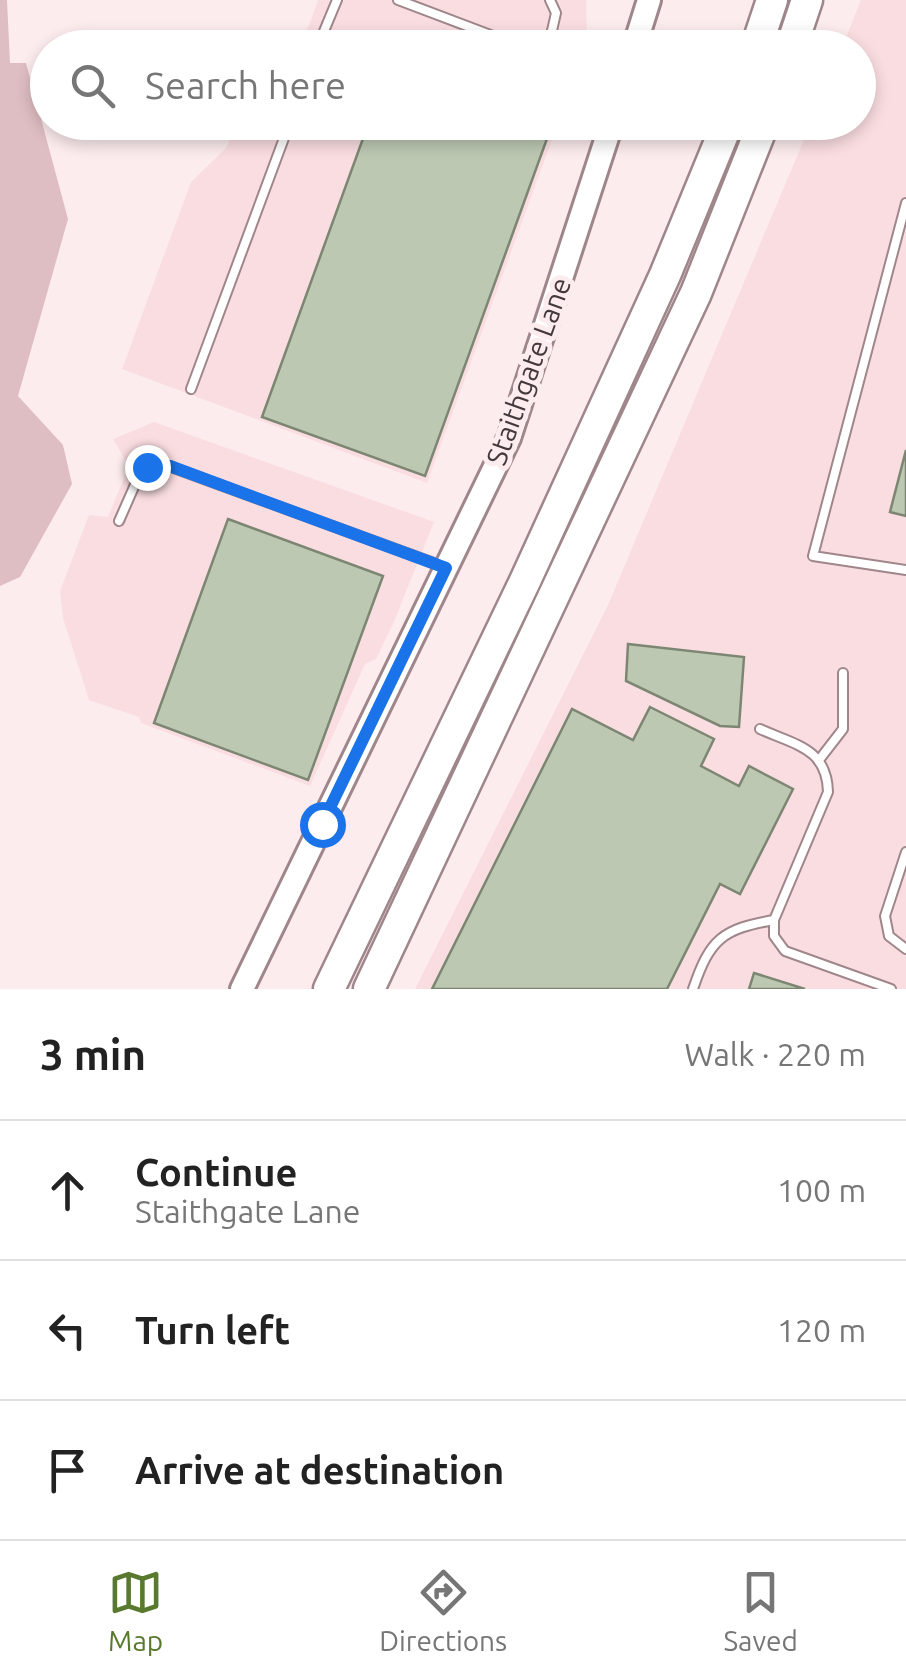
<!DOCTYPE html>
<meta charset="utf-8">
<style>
:root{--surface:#fff;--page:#f2f2f2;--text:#222;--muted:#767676;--line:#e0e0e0;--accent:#59792f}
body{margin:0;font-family:Ubuntu,sans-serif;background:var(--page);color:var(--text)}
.stop{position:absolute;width:30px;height:30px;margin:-22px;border:8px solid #1a73e8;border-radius:50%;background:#fff}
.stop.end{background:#1a73e8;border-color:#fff;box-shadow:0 2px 10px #0008}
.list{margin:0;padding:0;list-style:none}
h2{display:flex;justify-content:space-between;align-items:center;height:130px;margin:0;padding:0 40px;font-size:42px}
h2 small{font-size:32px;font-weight:400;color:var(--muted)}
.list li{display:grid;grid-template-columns:65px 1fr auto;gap:30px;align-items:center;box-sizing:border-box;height:140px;padding:0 40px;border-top:2px solid var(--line)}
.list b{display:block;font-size:38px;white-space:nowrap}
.list p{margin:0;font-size:32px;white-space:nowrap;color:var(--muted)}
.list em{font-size:32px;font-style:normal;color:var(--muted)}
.icon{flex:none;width:55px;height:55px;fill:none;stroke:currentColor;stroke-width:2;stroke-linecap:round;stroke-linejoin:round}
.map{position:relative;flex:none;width:906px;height:989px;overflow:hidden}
.search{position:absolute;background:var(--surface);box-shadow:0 5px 15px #0003;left:30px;right:30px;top:30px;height:110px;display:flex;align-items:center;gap:25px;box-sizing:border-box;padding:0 35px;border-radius:55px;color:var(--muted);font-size:38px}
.sheet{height:550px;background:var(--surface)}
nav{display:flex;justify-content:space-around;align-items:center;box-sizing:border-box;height:140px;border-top:2px solid var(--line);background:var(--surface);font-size:28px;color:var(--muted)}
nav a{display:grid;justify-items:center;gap:5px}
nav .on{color:var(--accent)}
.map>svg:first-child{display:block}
.built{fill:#fadde1}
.green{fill:#dfbec3}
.building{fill:#bdc8b3;stroke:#7c8672;stroke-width:2.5}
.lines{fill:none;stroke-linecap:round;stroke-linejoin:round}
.lane-casing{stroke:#9f868a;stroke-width:12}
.secondary-casing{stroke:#9f868a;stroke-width:28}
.highway-casing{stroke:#9f868a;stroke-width:35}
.lane{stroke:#fff;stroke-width:8}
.secondary{stroke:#fff;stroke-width:22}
.highway{stroke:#fff;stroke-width:30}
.route{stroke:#1a73e8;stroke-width:12}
.labels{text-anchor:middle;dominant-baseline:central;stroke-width:10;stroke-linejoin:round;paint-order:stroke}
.street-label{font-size:28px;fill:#43383a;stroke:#fdecee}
</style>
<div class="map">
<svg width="906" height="989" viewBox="0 0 906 989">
<rect width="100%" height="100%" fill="#fdecee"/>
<g class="built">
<polygon points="318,0 586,0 587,43 586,47 282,48 308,28"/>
<polygon points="861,0 906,0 906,989 415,989 608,605 811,123 858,122 858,48 842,47"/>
<polygon points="237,123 558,123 427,483 122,369 191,182 226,148"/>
<polygon points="154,422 434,522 393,624 376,659 365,664 310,786 141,723 139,717 89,700 63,618 60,591 89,515 108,517 129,466 113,439"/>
</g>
<polygon class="green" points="0,0 7,0 10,63 26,63 68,219 18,396 63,445 72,484 20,577 0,586"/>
<g class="building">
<polygon points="402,32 445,48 396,48"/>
<polygon points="369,122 553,122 425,476 262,417"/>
<polygon points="906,450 906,516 890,512"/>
<polygon points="228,519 383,576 308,780 154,723"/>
<polygon points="628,644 744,657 739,727 720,726 626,681"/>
<polygon points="650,707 714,739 701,766 739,786 749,766 793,789 740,894 720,884 667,989 432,989 572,709 633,740"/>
<polygon points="754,973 805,989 749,989"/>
</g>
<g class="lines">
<g class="lane-casing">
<g id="lane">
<polyline points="398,0 525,48"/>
<polyline points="317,48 337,0"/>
<polyline points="548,48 556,13 550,0"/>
<polyline points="906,203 813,556 906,570"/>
<polyline points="191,389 290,122"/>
<polyline points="119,521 141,471 163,464 442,566"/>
<path d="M760 729C795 745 827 748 828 792L774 920V936L785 951 891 989"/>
<polyline points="819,760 843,729 843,673"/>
<polyline points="906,852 885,916 889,936 906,949"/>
<path d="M693 989C710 939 722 929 774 920"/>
</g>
</g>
<g class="secondary-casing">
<g id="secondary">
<polyline points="634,48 649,0"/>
<polyline points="242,989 509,438 612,122"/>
</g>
</g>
<g class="highway-casing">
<g id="highway">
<polyline points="756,48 772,0"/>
<polyline points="791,48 807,0"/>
<polyline points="329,989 525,581 665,275 728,122"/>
<polyline points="369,989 696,293 764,122"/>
</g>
</g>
<use href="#lane" class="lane"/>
<use href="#secondary" class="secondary"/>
<use href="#highway" class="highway"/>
</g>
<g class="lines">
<polyline class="route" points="147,467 170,466 446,568 322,824"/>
</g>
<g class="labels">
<g class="street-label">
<text transform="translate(528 371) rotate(-70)">Staithgate Lane</text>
</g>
</g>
</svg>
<div class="stop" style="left:322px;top:824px"></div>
<div class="stop end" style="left:147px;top:467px"></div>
<div class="search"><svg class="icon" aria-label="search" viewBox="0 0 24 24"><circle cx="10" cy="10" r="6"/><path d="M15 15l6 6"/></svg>Search here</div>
</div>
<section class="sheet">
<h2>3 min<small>Walk · 220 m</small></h2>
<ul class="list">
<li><svg class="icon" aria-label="ahead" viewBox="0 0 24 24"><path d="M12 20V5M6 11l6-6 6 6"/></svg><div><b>Continue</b><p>Staithgate Lane</p></div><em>100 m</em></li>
<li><svg class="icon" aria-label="left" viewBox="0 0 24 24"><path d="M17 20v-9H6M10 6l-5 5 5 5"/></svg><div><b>Turn left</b></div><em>120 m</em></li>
<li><svg class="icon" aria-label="arrive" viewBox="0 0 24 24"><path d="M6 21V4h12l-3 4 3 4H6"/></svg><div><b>Arrive at destination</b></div></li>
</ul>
</section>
<nav>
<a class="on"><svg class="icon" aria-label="map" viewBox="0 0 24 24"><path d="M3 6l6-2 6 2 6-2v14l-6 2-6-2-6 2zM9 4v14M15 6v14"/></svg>Map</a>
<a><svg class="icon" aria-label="directions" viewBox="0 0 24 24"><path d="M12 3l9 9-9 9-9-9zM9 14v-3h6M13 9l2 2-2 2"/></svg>Directions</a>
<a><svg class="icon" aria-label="saved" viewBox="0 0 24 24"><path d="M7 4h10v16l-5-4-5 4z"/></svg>Saved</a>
</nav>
